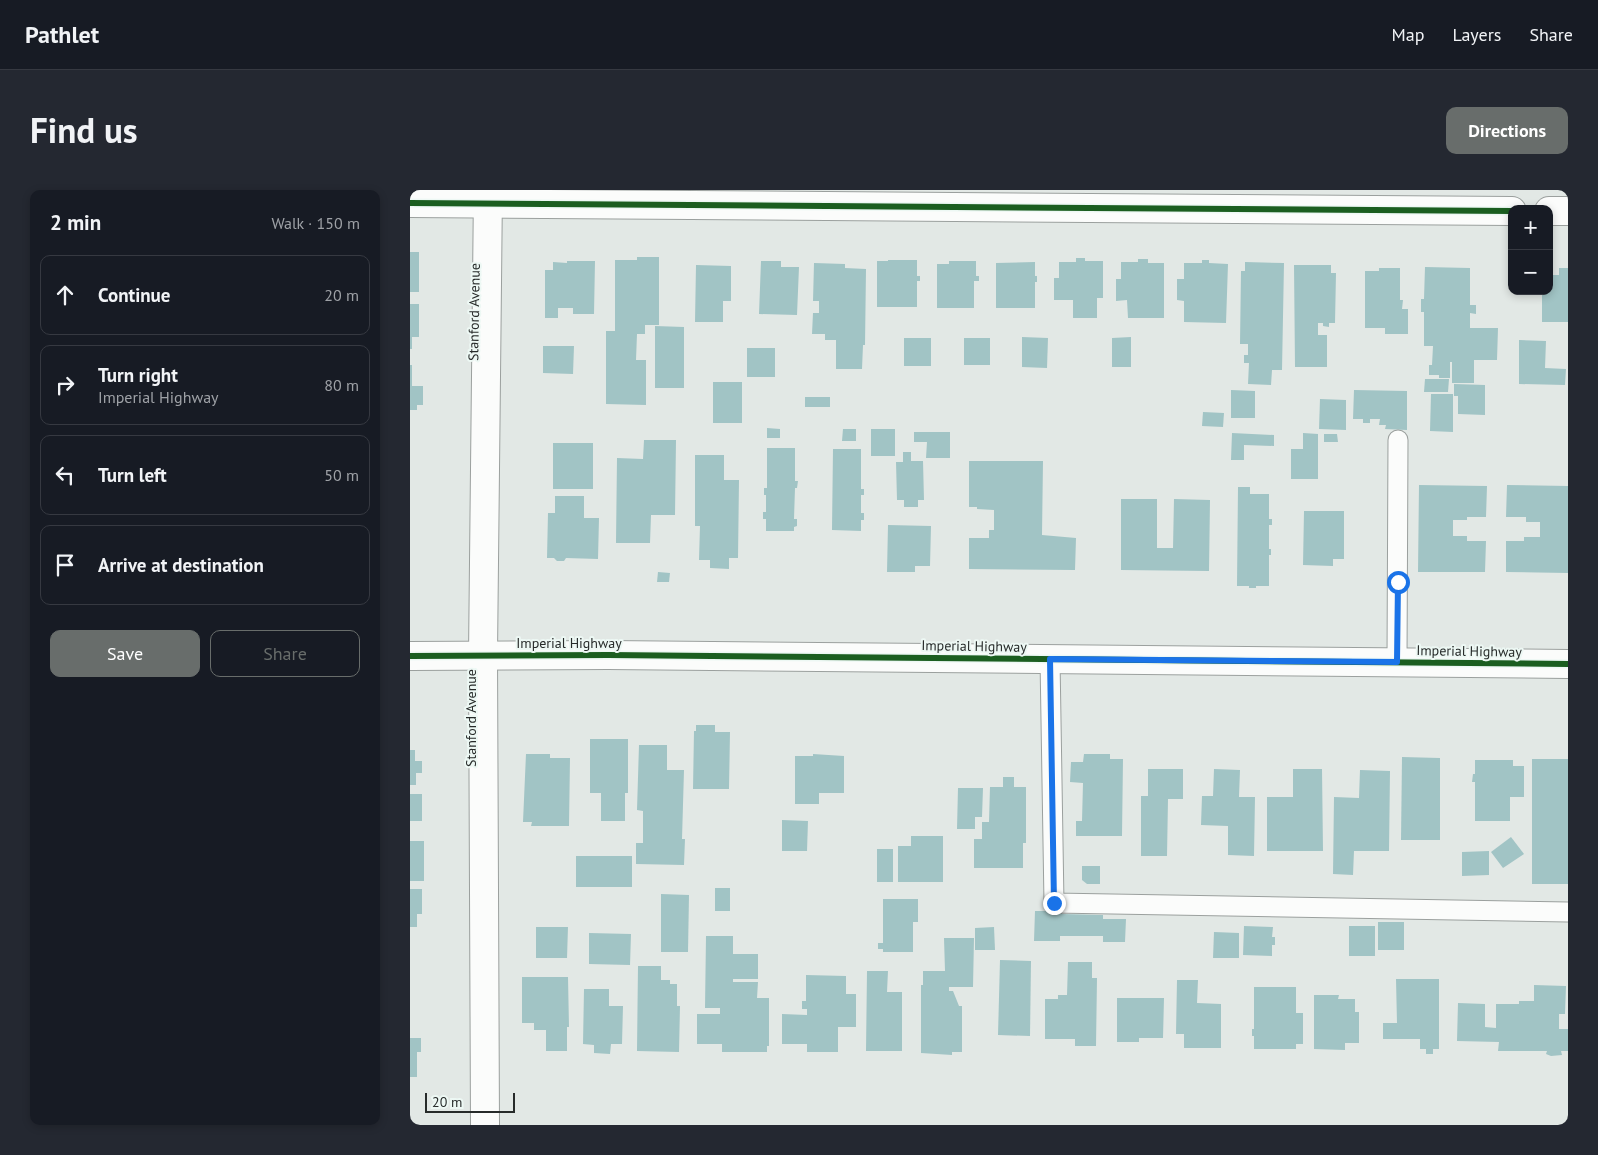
<!DOCTYPE html>
<meta charset="utf-8">
<style>
:root{--surface:#171b24;--page:#242831;--text:#f1f3f6;--muted:#9ea1a6;--line:#363941;--accent:#686d6b}
body{margin:0;font-family:"PT Sans",sans-serif;background:var(--page);color:var(--text)}
.controls{position:absolute;right:15px;top:15px;display:grid;overflow:hidden;border-radius:10px;box-shadow:0 2px 8px #0003}
.controls button{width:45px;height:45px;display:grid;place-items:center;padding:0;border:0;border-bottom:1px solid var(--line);background:var(--surface);color:var(--text);font:25px sans-serif}
.scale{position:absolute;left:15px;bottom:12px;width:90px;box-sizing:border-box;padding-left:5px;border:2px solid #272b2a;border-top:0;font-size:14px;line-height:18px;white-space:nowrap;color:#272b2a;-webkit-text-stroke:4px #edf8f4;paint-order:stroke}
.stop{position:absolute;width:15px;height:15px;margin:-11px;border:4px solid #1a73e8;border-radius:50%;background:#fff}
.stop.end{background:#1a73e8;border-color:#fff;box-shadow:0 1px 5px #0008}
.list{margin:0;padding:0;list-style:none}
h2{display:flex;justify-content:space-between;align-items:center;height:65px;margin:0;padding:0 20px;font-size:21px}
h2 small{font-size:16px;font-weight:400;color:var(--muted)}
.list li{display:grid;grid-template-columns:32px 1fr auto;gap:15px;align-items:center;box-sizing:border-box;height:80px;margin:0 10px 10px;padding:0 10px;border:1px solid var(--line);border-radius:10px}
.list b{display:block;font-size:19px;white-space:nowrap}
.list p{margin:0;font-size:16px;white-space:nowrap;color:var(--muted)}
.list em{font-size:16px;font-style:normal;color:var(--muted)}
.actions{display:flex;gap:10px;padding:15px 20px}
.actions a{flex:1;padding:11px 0;border:1px solid var(--accent);border-radius:10px;text-align:center;font-size:18px;color:var(--accent)}
.actions .main{background:var(--accent);color:#fff}
.icon{flex:none;width:28px;height:28px;fill:none;stroke:currentColor;stroke-width:2;stroke-linecap:round;stroke-linejoin:round}
.map{position:relative;flex:none;width:1158px;height:935px;overflow:hidden;border-radius:10px}
header{display:flex;align-items:center;gap:30px;box-sizing:border-box;height:70px;padding:0 25px;background:var(--surface);border-bottom:1px solid var(--line)}
header strong{font-size:24px}
nav{display:flex;gap:28px;margin-inline-start:auto;font-size:18px}
.intro{display:flex;align-items:center;justify-content:space-between;box-sizing:border-box;height:120px;padding:0 30px}
h1{margin:0;font-size:35px}
.button{padding:12px 22px;border-radius:10px;background:var(--accent);color:#fff;font-size:18px;font-weight:700}
main{display:flex;gap:30px;padding:0 30px}
aside{flex:1;background:var(--surface);border-radius:10px;box-shadow:0 2px 8px #0003}
.map>svg:first-child{display:block}
.building{fill:#a1c4c5}
.lines{fill:none;stroke-linecap:round;stroke-linejoin:round}
.service-casing{stroke:#9ba09e;stroke-width:21}
.minor-casing{stroke:#9ba09e;stroke-width:30}
.primary-casing{stroke:#9ba09e;stroke-width:30}
.service{stroke:#fbfcfb;stroke-width:19}
.minor{stroke:#fbfcfb;stroke-width:28}
.primary{stroke:#fbfcfb;stroke-width:28}
.cycleway-casing{stroke:#edf8f4;stroke-width:9}
.cycleway{stroke:#1b5e20;stroke-width:6}
.route{stroke:#1a73e8;stroke-width:6}
.labels{text-anchor:middle;dominant-baseline:central;stroke-width:4;stroke-linejoin:round;paint-order:stroke}
.street-label{font-size:14px;fill:#272b2a;stroke:#edf8f4}
</style>
<header>
<strong>Pathlet</strong>
<nav><a>Map</a><a>Layers</a><a>Share</a></nav>
</header>
<div class="intro"><h1>Find us</h1><a class="button">Directions</a></div>
<main>
<aside>
<h2>2 min<small>Walk · 150 m</small></h2>
<ul class="list">
<li><svg class="icon" aria-label="ahead" viewBox="0 0 24 24"><path d="M12 20V5M6 11l6-6 6 6"/></svg><div><b>Continue</b></div><em>20 m</em></li>
<li><svg class="icon" aria-label="right" viewBox="0 0 24 24"><path d="M7 20v-9h11M14 6l5 5-5 5"/></svg><div><b>Turn right</b><p>Imperial Highway</p></div><em>80 m</em></li>
<li><svg class="icon" aria-label="left" viewBox="0 0 24 24"><path d="M17 20v-9H6M10 6l-5 5 5 5"/></svg><div><b>Turn left</b></div><em>50 m</em></li>
<li><svg class="icon" aria-label="arrive" viewBox="0 0 24 24"><path d="M6 21V4h12l-3 4 3 4H6"/></svg><div><b>Arrive at destination</b></div></li>
</ul>
<div class="actions"><a class="main">Save</a><a>Share</a></div>
</aside>
<div class="map">
<svg width="1158" height="935" viewBox="0 0 1158 935">
<rect width="100%" height="100%" fill="#e2e8e5"/>
<g class="building">
<rect x="0" y="62" width="9" height="40"/>
<polygon points="227,67 249,67 249,135 235,135 235,144 227,144 226,170 236,170 236,215 196,214 196,141 205,141 205,70 227,70"/>
<polygon points="666,68 675,68 675,71 693,71 693,108 687,108 687,128 663,128 663,110 644,110 644,88 649,88 649,72 666,72"/>
<polygon points="728,69 738,69 738,73 754,73 754,128 718,128 717,110 706,111 706,89 711,89 711,72 728,72"/>
<polygon points="478,70 507,70 507,86 510,86 510,91 507,91 507,117 467,117 467,71 478,71"/>
<polygon points="792,70 799,70 799,73 818,74 816,133 774,132 774,111 767,110 767,89 774,89 774,73 792,73"/>
<polygon points="157,71 185,71 184,124 163,124 163,118 148,118 148,128 135,128 135,80 143,80 143,72 157,73"/>
<polygon points="351,71 371,71 371,77 389,77 387,125 349,124"/>
<polygon points="539,71 566,71 566,86 569,86 569,91 564,91 564,118 527,118 527,74 539,74"/>
<polygon points="625,72 625,86 627,86 627,92 625,92 625,118 586,118 586,73"/>
<polygon points="835,72 874,73 872,180 862,180 861,195 838,194 839,173 834,173 834,165 838,165 838,154 830,154 831,81 835,81"/>
<polygon points="404,73 435,74 435,78 456,79 455,155 453,155 452,179 426,179 426,150 415,150 415,144 402,144 403,123 409,123 409,111 403,111"/>
<polygon points="286,75 321,76 321,111 313,111 313,132 285,132"/>
<polygon points="884,75 921,75 921,83 926,83 925,133 919,133 919,137 913,136 913,133 908,133 908,145 917,145 917,177 885,177"/>
<polygon points="1015,77 1060,78 1060,115 1066,115 1066,124 1060,123 1060,138 1088,138 1087,170 1064,170 1064,193 1042,193 1042,172 1040,172 1040,188 1029,188 1029,185 1019,185 1019,175 1022,175 1023,156 1014,156 1014,122 1011,122 1011,109 1014,109"/>
<polygon points="969,78 990,78 990,110 993,110 992,119 998,119 998,144 975,144 975,138 955,138 955,81 969,81"/>
<polygon points="1149,78 1158,78 1158,132 1132,132 1132,101 1139,101 1139,85 1149,85"/>
<polygon points="0,114 9,114 9,147 2,147 2,159 0,159"/>
<polygon points="245,136 274,137 274,198 245,198"/>
<polygon points="612,147 638,148 637,178 612,177"/>
<polygon points="721,147 721,177 702,177 702,148"/>
<rect x="494" y="148" width="27" height="28"/>
<rect x="554" y="148" width="26" height="27"/>
<polygon points="1109,150 1136,151 1135,178 1156,179 1155,195 1109,194"/>
<polygon points="133,156 164,156 163,184 133,183"/>
<rect x="337" y="158" width="28" height="29"/>
<polygon points="0,175 2,175 2,196 13,196 13,215 7,215 7,220 0,220"/>
<polygon points="1015,189 1039,189 1038,202 1014,202"/>
<rect x="303" y="192" width="29" height="41"/>
<polygon points="1044,194 1075,195 1075,225 1048,224 1048,206 1044,206"/>
<polygon points="821,200 845,201 845,228 821,228"/>
<polygon points="944,200 997,201 997,240 975,239 976,235 969,235 970,229 960,229 960,233 953,233 953,229 943,229"/>
<polygon points="1021,204 1043,204 1043,242 1020,241"/>
<rect x="395" y="207" width="25" height="10"/>
<polygon points="910,209 936,210 936,240 909,239"/>
<polygon points="793,222 814,223 813,237 792,236"/>
<polygon points="357,238 370,239 370,248 357,248"/>
<polygon points="433,239 446,239 446,251 432,251"/>
<rect x="461" y="239" width="24" height="27"/>
<polygon points="504,242 540,242 540,268 516,268 517,252 504,252"/>
<polygon points="822,243 864,245 864,256 834,255 834,270 821,270"/>
<polygon points="893,243 908,244 908,289 881,289 881,259 893,259"/>
<polygon points="914,244 927,244 928,252 914,252"/>
<polygon points="234,250 266,250 265,325 241,325 240,353 206,353 207,268 233,269"/>
<rect x="143" y="253" width="40" height="46"/>
<polygon points="357,258 385,258 385,291 388,291 387,298 385,298 384,329 387,329 387,336 384,337 384,341 356,341 356,329 353,329 353,322 356,322 356,305 354,305 354,298 357,298"/>
<polygon points="423,259 451,259 451,299 454,299 454,305 451,305 451,323 454,323 454,330 451,330 451,341 422,340"/>
<polygon points="493,262 501,262 501,271 513,271 514,310 508,310 508,317 494,317 494,310 487,310 486,272 493,272"/>
<polygon points="285,265 314,265 314,290 329,290 328,368 319,368 319,379 300,378 300,370 289,370 290,336 285,336"/>
<polygon points="559,271 633,271 632,345 666,348 665,380 559,379 559,348 579,348 579,340 584,340 584,320 567,319 567,317 559,317"/>
<polygon points="1009,295 1077,296 1076,327 1057,327 1057,330 1043,330 1043,346 1057,346 1057,351 1076,351 1075,382 1008,382"/>
<polygon points="1097,295 1158,296 1158,383 1096,382 1096,351 1114,351 1114,347 1130,347 1130,332 1116,332 1116,327 1096,327"/>
<polygon points="828,297 840,297 840,304 859,304 859,329 862,329 862,335 859,335 859,359 861,359 861,365 859,365 859,396 846,396 846,398 839,398 839,396 827,396"/>
<polygon points="145,306 174,306 174,328 189,328 188,369 156,368 154,371 147,371 144,368 137,368 138,323 145,323"/>
<polygon points="711,309 747,309 747,358 763,358 764,309 800,310 799,381 711,380"/>
<polygon points="894,321 934,321 934,369 923,369 923,376 893,375"/>
<polygon points="478,335 521,336 520,376 505,376 505,382 477,382"/>
<polygon points="248,382 260,383 259,392 247,392"/>
<polygon points="286,535 305,535 305,542 320,542 319,599 283,599 284,541 286,541"/>
<polygon points="180,549 218,549 218,603 215,603 215,631 191,631 191,603 180,603"/>
<polygon points="229,555 257,555 257,580 274,580 272,649 275,649 274,675 226,674 226,653 233,653 233,621 227,620"/>
<polygon points="0,560 5,560 5,571 12,571 12,583 6,583 6,595 0,595"/>
<polygon points="116,564 140,564 140,568 160,568 159,636 121,636 122,632 113,632"/>
<polygon points="403,564 434,566 434,603 409,603 409,614 385,614 385,566 403,566"/>
<polygon points="674,564 700,564 700,569 713,569 712,646 666,646 666,631 672,631 673,593 660,592 661,572 673,572"/>
<polygon points="992,567 1030,568 1030,650 991,650"/>
<rect x="1122" y="569" width="36" height="125"/>
<polygon points="1065,570 1103,570 1103,576 1114,576 1114,607 1100,607 1100,631 1065,631 1065,592 1062,592 1063,584 1065,584"/>
<polygon points="738,579 773,579 773,609 758,609 757,666 731,666 731,606 738,606"/>
<polygon points="804,579 830,580 829,607 845,607 844,666 818,665 818,636 791,635 792,606 803,606"/>
<polygon points="883,579 912,579 913,661 857,661 857,607 883,607"/>
<polygon points="950,580 980,581 979,661 944,661 943,685 923,684 924,607 949,608"/>
<polygon points="593,587 604,587 604,597 616,597 616,653 613,653 613,678 564,678 564,649 572,649 572,632 579,632 580,597 593,597"/>
<polygon points="548,598 573,598 572,627 565,627 565,639 547,639"/>
<rect x="0" y="604" width="12" height="27"/>
<polygon points="372,630 398,631 397,661 372,661"/>
<polygon points="501,646 533,646 533,692 488,692 488,656 501,656"/>
<polygon points="1101,647 1114,664 1093,678 1081,662"/>
<rect x="0" y="651" width="14" height="40"/>
<rect x="467" y="659" width="16" height="33"/>
<polygon points="1079,661 1079,685 1052,686 1052,662"/>
<rect x="166" y="666" width="56" height="31"/>
<polygon points="672,676 690,676 690,694 677,694 672,690"/>
<rect x="305" y="698" width="15" height="23"/>
<polygon points="0,699 12,699 12,724 7,724 7,737 0,737"/>
<polygon points="251,704 279,705 278,762 251,762"/>
<polygon points="473,709 508,709 508,732 503,732 503,762 473,762 473,759 468,759 468,753 473,753"/>
<polygon points="625,721 652,721 652,724 693,725 693,729 716,729 715,752 693,752 693,746 650,746 650,751 624,751"/>
<rect x="968" y="732" width="26" height="28"/>
<polygon points="834,736 863,737 862,747 865,747 865,755 862,755 862,766 833,765"/>
<rect x="939" y="736" width="26" height="30"/>
<polygon points="126,737 158,737 157,768 126,768"/>
<polygon points="584,737 585,760 565,760 565,738"/>
<polygon points="804,742 829,743 829,768 803,768"/>
<polygon points="179,743 221,744 220,775 179,774"/>
<polygon points="296,746 323,746 323,764 348,764 348,789 323,789 323,792 348,792 347,808 359,808 359,856 357,856 357,862 312,862 312,854 287,854 287,824 310,824 310,818 295,818"/>
<polygon points="534,748 564,748 563,797 539,797 539,801 543,801 549,816 552,816 552,862 542,862 542,865 511,863 511,795 513,795 513,781 535,781"/>
<polygon points="590,770 621,771 620,846 588,845"/>
<polygon points="658,772 682,772 682,788 687,788 686,856 665,856 665,849 635,849 635,809 648,809 648,805 657,805"/>
<polygon points="228,776 251,776 251,790 260,790 260,794 267,794 267,816 270,816 269,862 227,861"/>
<polygon points="457,781 478,781 477,802 492,802 492,861 456,861"/>
<polygon points="396,785 436,786 436,804 446,804 446,837 428,837 428,862 397,862 397,854 372,854 372,824 397,825 397,819 392,819 392,811 396,811"/>
<polygon points="112,787 158,787 159,837 157,837 157,861 136,861 136,840 124,840 124,833 112,833"/>
<polygon points="986,789 1029,789 1029,859 1023,859 1023,864 1016,864 1016,859 1010,859 1010,849 973,849 973,833 987,833"/>
<polygon points="767,790 788,790 787,813 811,814 811,858 774,858 774,844 766,844"/>
<polygon points="1124,795 1156,796 1155,824 1149,824 1149,839 1158,839 1158,861 1151,861 1152,865 1141,866 1136,864 1137,861 1088,861 1089,852 1047,851 1048,813 1075,814 1075,837 1086,838 1086,814 1109,814 1109,811 1124,811"/>
<polygon points="844,797 886,797 886,823 893,823 893,854 886,854 886,859 844,859 844,846 842,846 842,839 844,839"/>
<polygon points="174,799 199,799 199,816 213,816 212,854 201,854 200,864 184,863 184,855 173,854"/>
<polygon points="904,805 929,805 928,809 945,809 945,822 949,822 949,853 935,853 935,860 904,859"/>
<polygon points="707,808 754,808 753,848 729,848 729,852 707,852"/>
<polygon points="0,848 11,848 11,862 7,862 7,887 0,887"/>
</g>
<g class="lines">
<g class="service-casing">
<g id="service">
<polyline points="640,469 644,713 1158,722"/>
<polyline points="987,472 988,250"/>
</g>
</g>
<g class="minor-casing">
<g id="minor">
<polyline points="0,13 1102,21"/>
<polyline points="1139,21 1158,21"/>
<polyline points="75,935 73,465 78,0"/>
</g>
</g>
<g class="primary-casing">
<polyline id="primary" points="0,466 198,465 1158,474"/>
</g>
<use href="#service" class="service"/>
<use href="#minor" class="minor"/>
<use href="#primary" class="primary"/>
<g class="cycleway-casing">
<g id="cycleway">
<polyline points="0,13 1102,21"/>
<polyline points="0,466 198,465 1158,474"/>
</g>
</g>
<use href="#cycleway" class="cycleway"/>
</g>
<g class="lines">
<polyline class="route" points="644,713 640,469 987,472 988,392"/>
</g>
<g class="labels">
<g class="street-label">
<text transform="translate(64 122) rotate(-89)">Stanford Avenue</text>
<text x="159" y="453">Imperial Highway</text>
<text transform="translate(564 456) rotate(1)">Imperial Highway</text>
<text transform="translate(1059 461) rotate(1)">Imperial Highway</text>
<text transform="translate(61 528) rotate(-90)">Stanford Avenue</text>
</g>
</g>
</svg>
<div class="controls">
<button>+</button>
<button>−</button>
</div>
<div class="scale">20 m</div>
<div class="stop" style="left:988px;top:392px"></div>
<div class="stop end" style="left:644px;top:713px"></div>
</div>
</main>
